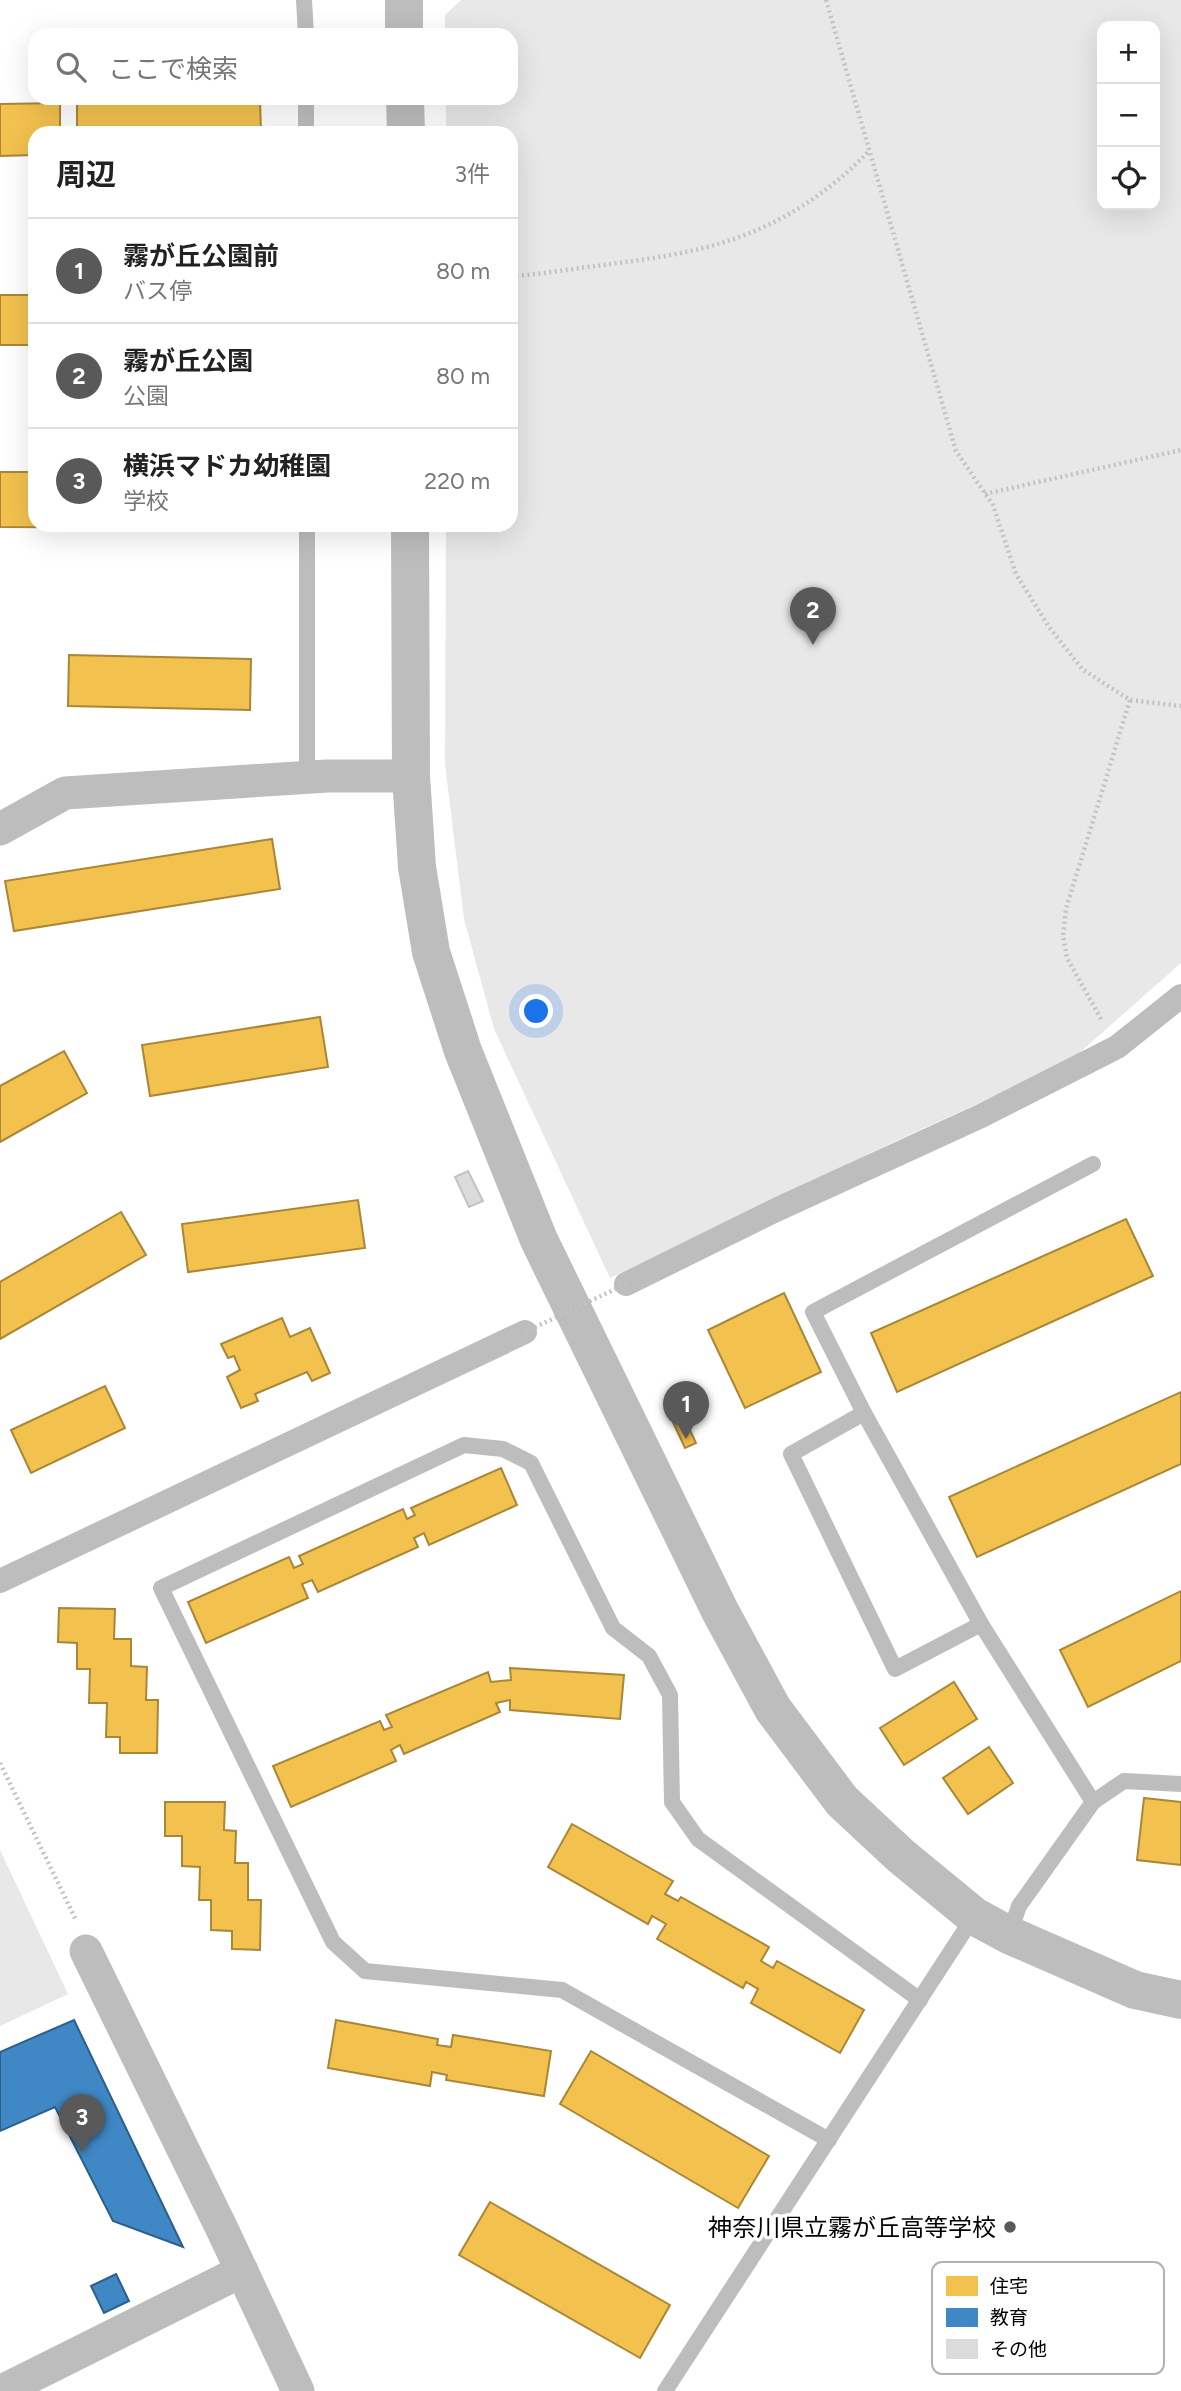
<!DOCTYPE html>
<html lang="ja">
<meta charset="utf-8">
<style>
:root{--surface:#fff;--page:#f2f2f2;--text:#222;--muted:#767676;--line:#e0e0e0;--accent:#595959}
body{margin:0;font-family:Figtree,"Noto Sans JP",sans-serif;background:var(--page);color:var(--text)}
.controls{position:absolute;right:21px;top:21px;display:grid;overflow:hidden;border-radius:14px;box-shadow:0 7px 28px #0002}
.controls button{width:63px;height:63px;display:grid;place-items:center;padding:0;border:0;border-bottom:2px solid var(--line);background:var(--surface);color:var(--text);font:35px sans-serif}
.you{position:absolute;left:537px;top:1012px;width:24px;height:24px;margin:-18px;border:5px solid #fff;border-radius:50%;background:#1a73e8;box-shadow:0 0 0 10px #1a73e833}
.badge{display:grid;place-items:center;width:46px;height:46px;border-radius:50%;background:var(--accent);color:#fff;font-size:23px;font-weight:700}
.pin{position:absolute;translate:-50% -58px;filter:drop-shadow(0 2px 4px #0008)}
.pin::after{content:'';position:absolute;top:37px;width:24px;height:21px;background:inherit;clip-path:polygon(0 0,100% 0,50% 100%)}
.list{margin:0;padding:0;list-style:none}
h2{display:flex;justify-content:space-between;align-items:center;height:91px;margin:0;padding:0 28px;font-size:30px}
h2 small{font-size:23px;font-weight:400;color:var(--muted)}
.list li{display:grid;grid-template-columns:46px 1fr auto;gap:21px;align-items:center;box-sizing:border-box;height:105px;padding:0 28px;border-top:2px solid var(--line)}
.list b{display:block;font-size:26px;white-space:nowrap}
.list p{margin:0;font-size:23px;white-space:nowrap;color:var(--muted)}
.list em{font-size:23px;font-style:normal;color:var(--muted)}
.icon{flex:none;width:38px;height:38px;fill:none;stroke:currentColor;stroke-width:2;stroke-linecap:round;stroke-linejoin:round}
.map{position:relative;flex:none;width:1181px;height:2391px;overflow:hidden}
.search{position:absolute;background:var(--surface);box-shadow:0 7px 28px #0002;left:28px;top:28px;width:490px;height:77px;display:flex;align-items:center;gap:18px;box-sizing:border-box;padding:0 24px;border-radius:21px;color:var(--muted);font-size:26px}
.panel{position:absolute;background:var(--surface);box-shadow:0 7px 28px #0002;left:28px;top:126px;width:490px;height:406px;border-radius:21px}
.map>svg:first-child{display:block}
.green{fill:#e8e8e8;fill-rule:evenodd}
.homes{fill:#f2c14e;stroke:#a98737;stroke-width:2}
.schools{fill:#3f88c5;stroke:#2c5f8a;stroke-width:2}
.building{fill:#dbdbdb;stroke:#c3c3c3;stroke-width:2}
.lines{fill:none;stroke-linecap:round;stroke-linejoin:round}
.path{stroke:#c2c2c2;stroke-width:4.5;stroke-dasharray:2 3.5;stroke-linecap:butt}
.service{stroke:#bdbdbd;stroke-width:16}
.pedestrian{stroke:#bdbdbd;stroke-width:24}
.minor{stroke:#bdbdbd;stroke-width:33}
.tertiary{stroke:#bdbdbd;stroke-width:38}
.path-bridge{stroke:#c2c2c2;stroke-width:4.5;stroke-dasharray:2 3.5;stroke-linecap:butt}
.poi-dot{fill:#595959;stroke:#fff;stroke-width:2.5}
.labels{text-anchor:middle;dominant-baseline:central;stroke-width:7;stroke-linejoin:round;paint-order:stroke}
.poi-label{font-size:24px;fill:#000;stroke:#fff;text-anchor:end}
.key{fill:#fff;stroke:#b2b2b2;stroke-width:2}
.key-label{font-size:19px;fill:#000}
</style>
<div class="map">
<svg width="1181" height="2391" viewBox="0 0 1181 2391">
<rect width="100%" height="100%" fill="#fff"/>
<g class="green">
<path d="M461 0H1181V963L1069 1062 898 1140 610 1278 494 1029 464 919 445 764 446 525H511V133H446V98H511V35H445V15ZM1102 26H1155V205H1102Z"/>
<polygon points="0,1850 68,1994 0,2026"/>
</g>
<g class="homes">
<polygon points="77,98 260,98 261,133 77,133"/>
<polygon points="60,103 60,133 35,133 35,155 0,156 0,104"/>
<rect x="0" y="295" width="35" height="50"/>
<polygon points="0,472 35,472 35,525 254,525 254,528 0,527"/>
<polygon points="69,655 251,659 250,710 68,706"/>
<polygon points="272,839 280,889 14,931 5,881"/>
<polygon points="320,1017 328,1067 150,1096 142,1045"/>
<polygon points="64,1051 87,1093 0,1142 0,1086"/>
<polygon points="358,1200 365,1248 188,1272 182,1224"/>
<polygon points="121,1212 146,1255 0,1339 0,1282"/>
<polygon points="1126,1219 1153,1276 897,1392 871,1333"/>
<polygon points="784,1293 821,1372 745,1408 708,1330"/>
<polygon points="282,1318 290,1337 310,1328 330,1373 312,1381 307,1372 255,1394 258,1401 241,1408 227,1377 240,1370 234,1356 228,1358 221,1344"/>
<polygon points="105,1386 125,1428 31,1473 11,1430"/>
<polygon points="1181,1392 1181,1464 977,1557 949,1497"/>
<polygon points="682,1413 696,1443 685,1448 671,1418"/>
<polygon points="501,1468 517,1505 429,1545 424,1533 414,1538 418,1547 318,1592 312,1580 302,1584 308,1598 206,1643 188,1602 289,1557 294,1568 303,1564 299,1556 403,1509 407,1519 415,1515 411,1508"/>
<polygon points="1181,1591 1181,1661 1088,1707 1060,1650"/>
<polygon points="59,1608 115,1609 114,1639 131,1639 131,1666 147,1667 146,1700 158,1700 157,1753 120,1753 120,1737 106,1737 107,1703 89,1703 90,1669 77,1669 77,1643 58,1642"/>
<polygon points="510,1668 624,1675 620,1719 510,1710 510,1700 496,1703 500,1712 404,1754 400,1745 391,1750 396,1761 291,1807 273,1766 380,1721 384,1730 392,1727 386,1715 488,1672 491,1682 511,1680"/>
<polygon points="954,1682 977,1719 904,1765 880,1728"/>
<polygon points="989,1747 1013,1783 968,1814 943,1778"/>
<polygon points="1144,1798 1181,1802 1181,1865 1137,1860"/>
<polygon points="165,1802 225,1802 224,1830 236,1831 235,1863 248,1863 248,1900 261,1900 260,1950 232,1949 232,1931 211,1930 211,1900 199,1900 200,1867 182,1866 182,1836 165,1836"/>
<polygon points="572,1824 673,1881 665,1894 678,1901 681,1897 769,1947 761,1961 773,1968 777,1961 864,2010 840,2053 751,2003 758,1989 746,1982 743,1988 657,1939 666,1924 652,1916 648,1924 548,1867"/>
<polygon points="336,2020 438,2039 437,2045 451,2047 453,2035 551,2051 544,2096 446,2080 447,2075 432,2072 430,2086 328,2068"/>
<polygon points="591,2051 769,2156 738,2208 560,2104"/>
<polygon points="490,2202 670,2305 640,2358 459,2255"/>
</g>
<g class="schools">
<polygon points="74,2020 183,2247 113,2221 55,2107 0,2131 0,2052"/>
<polygon points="116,2274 129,2301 104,2313 91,2286"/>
</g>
<polygon class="building" points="468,1171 483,1201 469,1207 455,1177"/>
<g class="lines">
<g class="path">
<polyline points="826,0 956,451 993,505 1016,574 1049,627 1082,669 1130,700 1181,706"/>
<path d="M511 276C539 275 568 269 596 266 649 259 707 252 757 230 799 212 839 183 870 150"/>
<polyline points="985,494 1181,450"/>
<polyline points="1101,1019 1067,958 1063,936 1066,909 1130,700"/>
<polyline points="0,1763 76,1920"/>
</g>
<g class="service">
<polyline points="304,0 306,35"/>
<polyline points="306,98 306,133"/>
<polyline points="307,525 307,779"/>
<polyline points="864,1413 791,1454 895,1669 981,1624"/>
<polyline points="1093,1802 1124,1781 1181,1784"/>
<polyline points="1009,1935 1019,1906 1093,1802 981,1624 864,1413 813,1312 1093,1164"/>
<polyline points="829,2140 562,1990 365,1971 333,1942 161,1588 464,1445 503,1449 531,1463 613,1628 649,1656 670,1695 672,1802 698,1839 920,2000"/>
<polyline points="665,2391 974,1916"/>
</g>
<g class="pedestrian">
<polyline points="626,1284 776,1210 981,1116 1117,1047 1181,996"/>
<polyline points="0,1581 525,1332"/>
</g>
<g class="minor">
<polyline points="0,829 65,793 327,776 411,776"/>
<polyline points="86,1951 223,2231 298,2391"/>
<polyline points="2,2391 242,2271"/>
</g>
<g class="tertiary">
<polyline points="404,0 404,35"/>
<polyline points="405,98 406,133"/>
<polyline points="410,525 411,776 417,867 431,952 463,1051 539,1240 720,1611 773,1709 842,1801 901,1856 974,1916 1009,1935 1135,1990 1181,2000"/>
</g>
<polyline class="path-bridge" points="525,1332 626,1284"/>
</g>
<circle class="poi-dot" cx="1010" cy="2227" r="7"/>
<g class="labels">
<g class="poi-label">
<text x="996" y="2227">神奈川県立霧が丘高等学校</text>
</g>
</g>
<rect x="932" y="2262" width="232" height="112" rx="10" class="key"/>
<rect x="946" y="2276" width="32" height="20" fill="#f2c14e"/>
<rect x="946" y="2308" width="32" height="19" fill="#3f88c5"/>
<rect x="946" y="2339" width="32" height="20" fill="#dbdbdb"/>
<g class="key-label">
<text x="990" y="2293">住宅</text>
<text x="990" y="2324">教育</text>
<text x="990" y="2356">その他</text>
</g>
</svg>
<div class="controls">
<button>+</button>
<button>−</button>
<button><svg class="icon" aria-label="locate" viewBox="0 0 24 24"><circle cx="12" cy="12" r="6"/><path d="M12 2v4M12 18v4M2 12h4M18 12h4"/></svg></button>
</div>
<div class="you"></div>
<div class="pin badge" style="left:686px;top:1439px">1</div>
<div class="pin badge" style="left:813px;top:645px">2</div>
<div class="pin badge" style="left:82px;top:2152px">3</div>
<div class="search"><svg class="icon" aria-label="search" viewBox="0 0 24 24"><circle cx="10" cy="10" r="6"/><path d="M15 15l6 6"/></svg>ここで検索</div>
<section class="panel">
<h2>周辺<small>3件</small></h2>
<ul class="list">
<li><span class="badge">1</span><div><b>霧が丘公園前</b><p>バス停</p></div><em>80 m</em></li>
<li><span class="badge">2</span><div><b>霧が丘公園</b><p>公園</p></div><em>80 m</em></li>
<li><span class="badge">3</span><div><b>横浜マドカ幼稚園</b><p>学校</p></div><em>220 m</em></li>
</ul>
</section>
</div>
